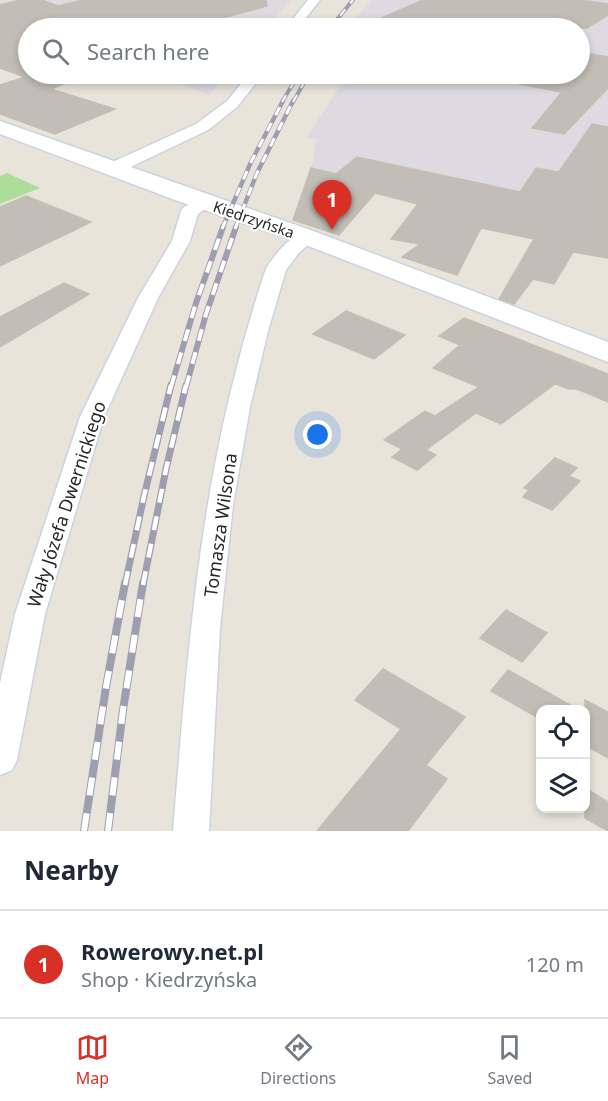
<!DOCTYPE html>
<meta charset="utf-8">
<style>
:root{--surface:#fff;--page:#f2f2f3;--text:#1f2937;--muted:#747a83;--line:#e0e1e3;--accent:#d93025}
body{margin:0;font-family:"Noto Sans",sans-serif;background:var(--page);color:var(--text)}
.controls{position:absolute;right:18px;bottom:18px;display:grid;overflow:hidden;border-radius:12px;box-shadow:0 3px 9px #0003}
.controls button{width:54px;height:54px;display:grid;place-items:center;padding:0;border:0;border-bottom:2px solid var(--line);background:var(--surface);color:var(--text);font:30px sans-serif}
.you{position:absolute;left:318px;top:435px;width:21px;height:21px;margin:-15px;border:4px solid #fff;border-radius:50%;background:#1a73e8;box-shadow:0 0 0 9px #1a73e833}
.badge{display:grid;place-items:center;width:39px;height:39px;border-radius:50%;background:var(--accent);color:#fff;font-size:20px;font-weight:700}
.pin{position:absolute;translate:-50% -50px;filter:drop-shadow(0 2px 3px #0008)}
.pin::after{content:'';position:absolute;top:32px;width:21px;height:18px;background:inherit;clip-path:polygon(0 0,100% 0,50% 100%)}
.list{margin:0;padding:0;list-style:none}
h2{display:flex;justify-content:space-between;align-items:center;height:78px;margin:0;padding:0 24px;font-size:26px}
h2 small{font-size:20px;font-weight:400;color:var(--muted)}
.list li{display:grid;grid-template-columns:39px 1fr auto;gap:18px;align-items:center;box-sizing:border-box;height:108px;padding:0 24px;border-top:2px solid var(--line)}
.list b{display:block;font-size:22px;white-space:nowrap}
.list p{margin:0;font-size:20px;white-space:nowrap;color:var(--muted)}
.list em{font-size:20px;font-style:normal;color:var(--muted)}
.icon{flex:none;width:33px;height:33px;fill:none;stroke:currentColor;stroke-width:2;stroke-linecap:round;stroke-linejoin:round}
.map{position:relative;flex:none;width:608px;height:831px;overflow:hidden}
.search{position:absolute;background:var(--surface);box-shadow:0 3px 9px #0003;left:18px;right:18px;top:18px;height:66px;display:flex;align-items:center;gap:15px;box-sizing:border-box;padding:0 21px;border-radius:33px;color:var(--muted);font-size:22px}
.sheet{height:186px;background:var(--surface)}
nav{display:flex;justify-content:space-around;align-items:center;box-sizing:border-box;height:84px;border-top:2px solid var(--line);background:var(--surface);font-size:16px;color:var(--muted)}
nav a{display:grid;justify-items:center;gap:3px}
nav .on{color:var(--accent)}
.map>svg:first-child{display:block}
.industrial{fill:#dddae2}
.green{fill:#abde98}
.building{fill:#c2bdb6;stroke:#c4bfb4;stroke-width:1.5}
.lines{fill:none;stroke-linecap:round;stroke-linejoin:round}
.street-casing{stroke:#cfd1e0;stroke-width:3}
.secondary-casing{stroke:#cfd1e0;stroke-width:3}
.street{fill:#fff;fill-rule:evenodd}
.secondary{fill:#fff;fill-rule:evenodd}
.rail-far4-casing{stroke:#9d9fb1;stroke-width:4}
.rail-far3-casing{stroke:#9d9fb1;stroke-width:4.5}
.rail-far2-casing{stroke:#9d9fb1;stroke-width:6}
.rail-far1-casing{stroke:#9d9fb1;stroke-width:7}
.rail-casing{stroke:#9d9fb1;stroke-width:8}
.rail-far4{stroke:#fff;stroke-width:2;stroke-dasharray:8;stroke-linecap:butt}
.rail-far3{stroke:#fff;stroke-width:3;stroke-dasharray:9;stroke-linecap:butt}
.rail-far2{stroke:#fff;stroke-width:4;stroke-dasharray:12;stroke-linecap:butt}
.rail-far1{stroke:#fff;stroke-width:4.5;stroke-dasharray:14;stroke-linecap:butt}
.rail{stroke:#fff;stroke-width:6;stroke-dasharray:18;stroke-linecap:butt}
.labels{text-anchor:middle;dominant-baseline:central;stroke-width:4.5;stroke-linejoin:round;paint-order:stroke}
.far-street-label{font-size:15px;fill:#272727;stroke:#fff}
.street-label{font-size:18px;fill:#272727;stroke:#fff}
</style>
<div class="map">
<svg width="608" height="831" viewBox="0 0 608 831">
<rect width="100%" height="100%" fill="#e9e4da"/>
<g class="industrial">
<polygon points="14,0 291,0 266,28 46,28 0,10 0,3"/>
<polygon points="371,0 608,0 608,237 311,169 317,139 306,138 348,74 580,74 580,28 348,28"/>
<polygon points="156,74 228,74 209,95"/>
</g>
<polygon class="green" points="7,173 40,188 0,204 0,176"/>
<g class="building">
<polygon points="20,0 42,0 58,6 83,0 266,0 267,6 187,28 28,28 28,75 59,74 76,79 51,89 115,109 55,134 0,114 0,85 25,77 0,68 0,5"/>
<polygon points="423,0 581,0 608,4 608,15 587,28 373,28 387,21 379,19"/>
<polygon points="579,52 608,57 608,88 564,134 532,128 562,92 518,84 519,74 579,74"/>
<polygon points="592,124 608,127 608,258 573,252 554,284 533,279 514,304 499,299 534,239 481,228 457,275 402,257 420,244 391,239 418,204 375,193 339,235 293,220 311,168 336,174 357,157 520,192 536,168 559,172"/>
<polygon points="26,196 91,222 0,266 0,207"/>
<polygon points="64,283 89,294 0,347 0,317"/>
<polygon points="346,311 405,335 374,359 313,334"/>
<polygon points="464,318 608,374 608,402 577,389 569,389 555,384 501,424 476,413 426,450 436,455 417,470 392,457 402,449 384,440 425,411 435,416 479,387 433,368 460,345 439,336"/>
<polygon points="555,458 577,468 569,476 580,481 552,510 523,497 529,490 524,488"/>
<polygon points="506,610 547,633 522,662 480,638"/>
<polygon points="383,669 465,717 426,765 447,779 408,831 317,831 401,729 355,700"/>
<polygon points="508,670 579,710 540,710 540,719 491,691"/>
<polygon points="585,700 608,712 608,758 585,745"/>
<polygon points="585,788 608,802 608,831 585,818"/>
</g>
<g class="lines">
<g class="street-casing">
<g id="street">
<polygon points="308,0 320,0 298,28 286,28"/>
<polygon points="249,74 263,74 237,107 208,130 118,173 106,173 104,169 106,165 196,124 227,101"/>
<polygon points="205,197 211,198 214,202 198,214 190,241 158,298 104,417 45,614 17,760 12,770 0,775 0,683 15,614 80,417 138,298 172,241 181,211 184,207"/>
<path d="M307 231 314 233 316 237 298 254 286 270 268 331 250 407 233 505 220 628 209 831H173C186 673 197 516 238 363 244 339 251 316 258 293 261 285 263 275 267 267 276 253 291 235 307 231Z"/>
</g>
</g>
<g class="secondary-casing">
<polygon id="secondary" points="0,121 316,232 608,342 608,362 298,242 175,200 0,134"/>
</g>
<use href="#street" class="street"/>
<use href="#secondary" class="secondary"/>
<g class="rail-far4-casing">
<g id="rail-far4">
<polyline points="330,28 353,0"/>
<polyline points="282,102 299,74"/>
<polyline points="293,102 309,74"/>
</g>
</g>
<g class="rail-far3-casing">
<g id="rail-far3">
<polyline points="222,229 251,162 283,101"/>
<polyline points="235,229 257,173 293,101"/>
</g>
</g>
<g class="rail-far2-casing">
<g id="rail-far2">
<polyline points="171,387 196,303 223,227"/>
<polyline points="186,387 206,314 236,227"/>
</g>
</g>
<g class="rail-far1-casing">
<g id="rail-far1">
<polyline points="125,585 144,496 171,385"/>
<polyline points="143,585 166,469 186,385"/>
</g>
</g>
<g class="rail-casing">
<g id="rail">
<polyline points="84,831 106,687 125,583"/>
<polyline points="108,831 123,710 143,583"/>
</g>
</g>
<use href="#rail-far4" class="rail-far4"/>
<use href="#rail-far3" class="rail-far3"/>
<use href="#rail-far2" class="rail-far2"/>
<use href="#rail-far1" class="rail-far1"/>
<use href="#rail" class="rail"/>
</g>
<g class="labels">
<g class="far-street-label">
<text transform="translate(254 219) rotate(19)">Kiedrzyńska</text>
</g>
<g class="street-label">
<text transform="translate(66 504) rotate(-72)">Wały Józefa Dwernickiego</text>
<text transform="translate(220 525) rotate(-82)">Tomasza Wilsona</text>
</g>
</g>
</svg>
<div class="controls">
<button><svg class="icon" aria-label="locate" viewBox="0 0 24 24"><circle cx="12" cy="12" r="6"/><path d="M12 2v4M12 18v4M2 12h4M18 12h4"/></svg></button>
<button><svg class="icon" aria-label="layers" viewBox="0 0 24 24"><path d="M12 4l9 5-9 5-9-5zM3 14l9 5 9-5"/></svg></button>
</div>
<div class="you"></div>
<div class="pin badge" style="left:332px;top:230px">1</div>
<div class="search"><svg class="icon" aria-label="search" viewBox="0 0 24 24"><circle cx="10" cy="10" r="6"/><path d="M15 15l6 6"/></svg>Search here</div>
</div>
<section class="sheet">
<h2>Nearby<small></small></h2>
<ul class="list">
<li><span class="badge">1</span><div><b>Rowerowy.net.pl</b><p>Shop · Kiedrzyńska</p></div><em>120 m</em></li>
</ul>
</section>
<nav>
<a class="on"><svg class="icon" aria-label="map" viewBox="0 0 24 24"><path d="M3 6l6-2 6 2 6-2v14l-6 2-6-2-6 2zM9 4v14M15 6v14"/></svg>Map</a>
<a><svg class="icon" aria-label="directions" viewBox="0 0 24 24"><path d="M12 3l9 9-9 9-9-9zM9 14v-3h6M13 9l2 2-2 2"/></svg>Directions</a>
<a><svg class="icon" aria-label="saved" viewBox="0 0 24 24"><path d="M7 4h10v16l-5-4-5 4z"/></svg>Saved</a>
</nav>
